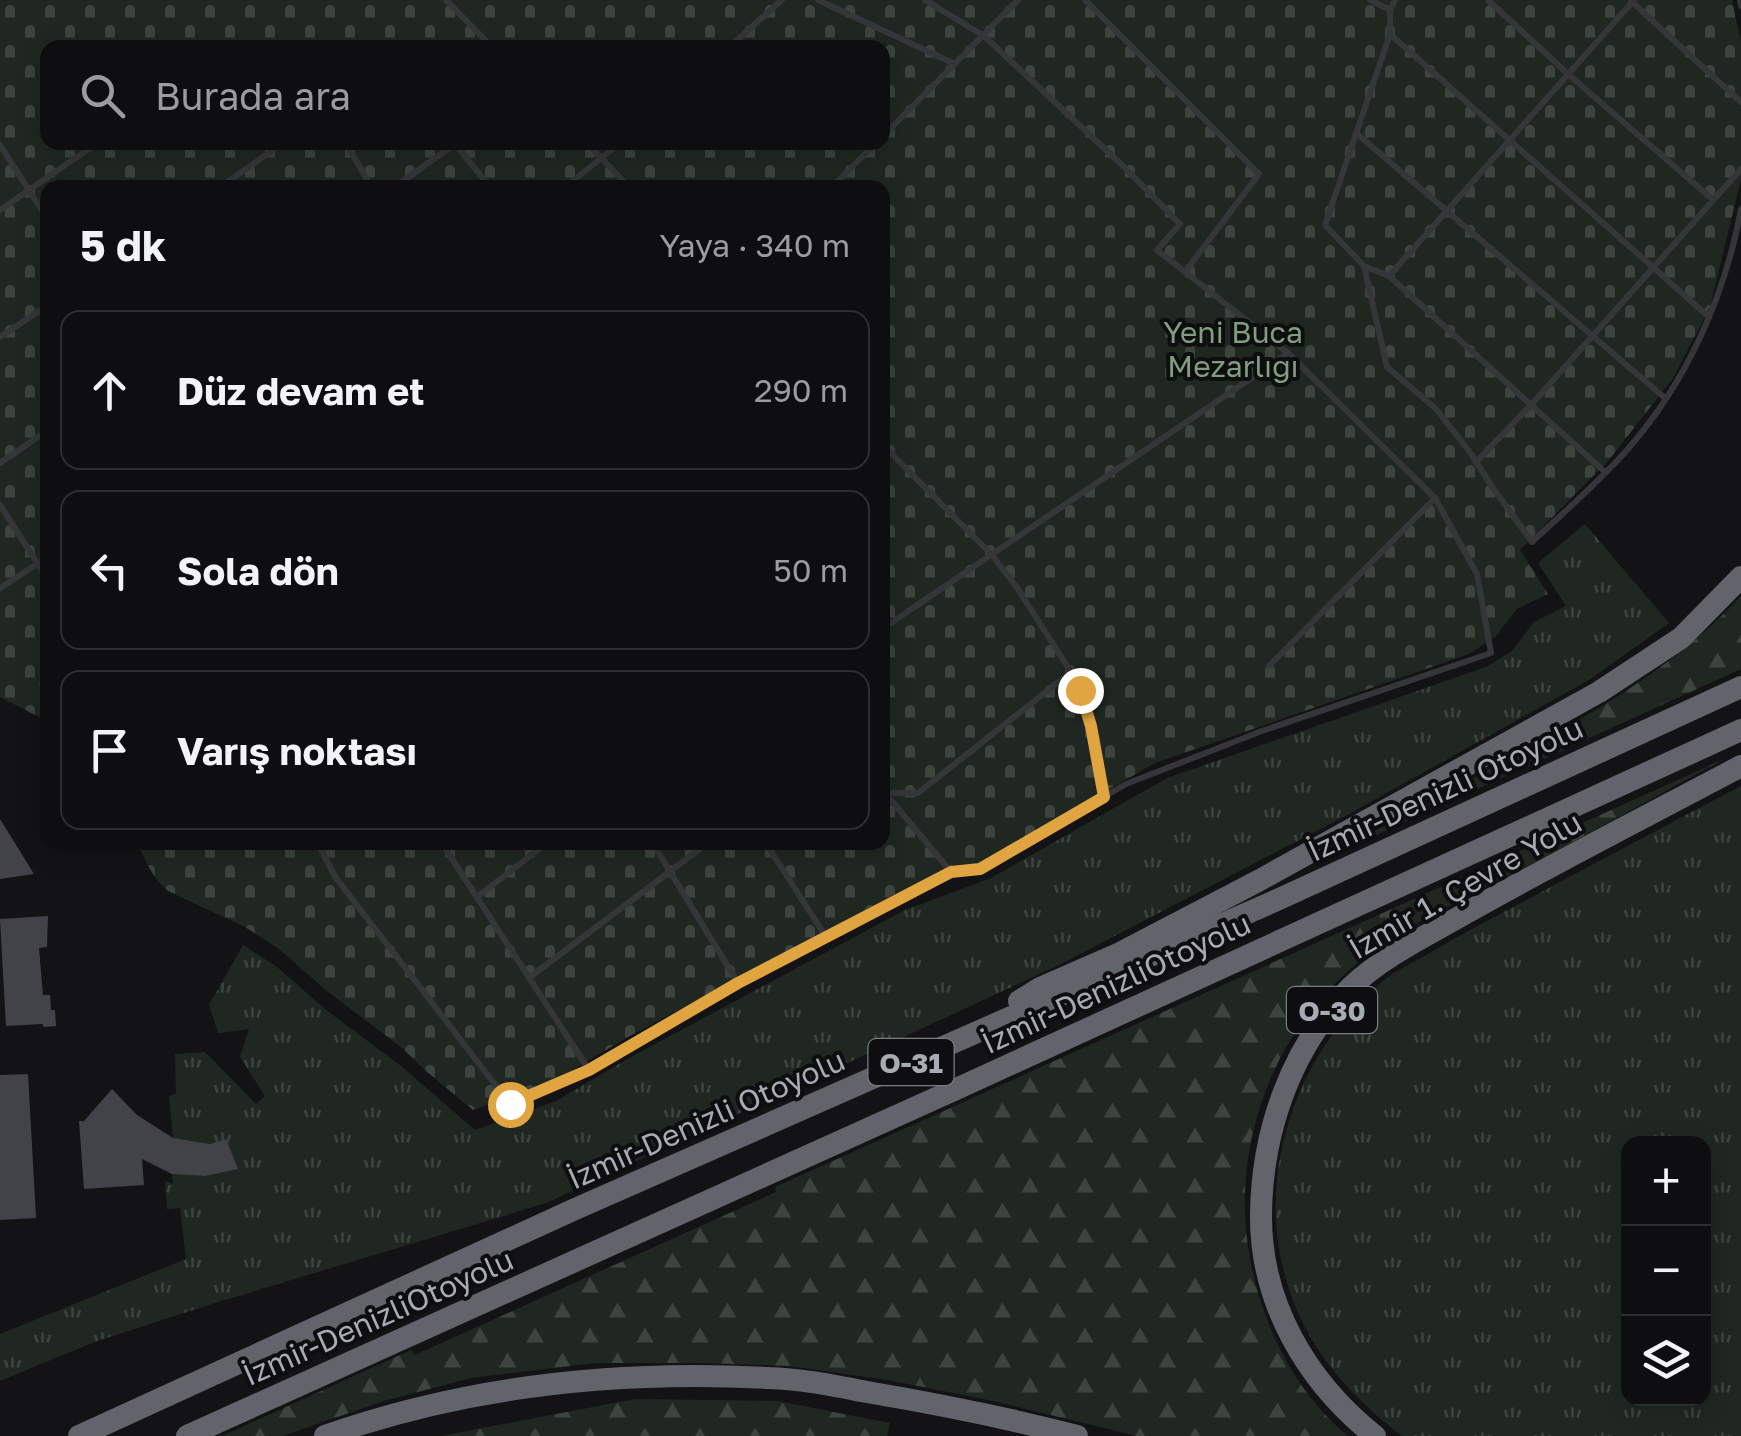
<!DOCTYPE html>
<html lang="tr">
<meta charset="utf-8">
<style>
:root{--surface:#0e0e10;--page:#171719;--text:#f1f3f6;--muted:#9b9c9f;--line:#2e2e30}
body{margin:0;font-family:"Golos Text",sans-serif;background:var(--page);color:var(--text)}
.controls{position:absolute;right:30px;bottom:30px;display:grid;overflow:hidden;border-radius:20px;box-shadow:0 5px 25px #0003}
.controls button{width:90px;height:90px;display:grid;place-items:center;padding:0;border:0;border-bottom:2px solid var(--line);background:var(--surface);color:var(--text);font:50px sans-serif}
.stop{position:absolute;width:30px;height:30px;margin:-22px;border:8px solid #e0a440;border-radius:50%;background:#fff}
.stop.end{background:#e0a440;border-color:#fff;box-shadow:0 2px 10px #0008}
.list{margin:0;padding:0;list-style:none}
h2{display:flex;justify-content:space-between;align-items:center;height:130px;margin:0;padding:0 40px;font-size:42px}
h2 small{font-size:32px;font-weight:400;color:var(--muted)}
.list li{display:grid;grid-template-columns:65px 1fr auto;gap:30px;align-items:center;box-sizing:border-box;height:160px;margin:0 20px 20px;padding:0 20px;border:2px solid var(--line);border-radius:20px}
.list b{display:block;font-size:38px;white-space:nowrap}
.list em{font-size:32px;font-style:normal;color:var(--muted)}
.icon{flex:none;width:55px;height:55px;fill:none;stroke:currentColor;stroke-width:2;stroke-linecap:round;stroke-linejoin:round}
.map{position:relative;flex:none;width:1741px;height:1436px;overflow:hidden}
.search{position:absolute;background:var(--surface);box-shadow:0 5px 25px #0003;left:40px;top:40px;width:850px;height:110px;display:flex;align-items:center;gap:25px;box-sizing:border-box;padding:0 35px;border-radius:20px;color:var(--muted);font-size:38px}
.panel{position:absolute;background:var(--surface);box-shadow:0 5px 25px #0003;left:40px;top:180px;width:850px;height:670px;border-radius:20px}
.map>svg:first-child{display:block}
.grass{fill:url(#grass-tufts);fill-rule:evenodd}
.forest{fill:url(#forest-firs)}
.cemetery{fill:url(#cemetery-stones);fill-rule:evenodd}
.building{fill:#424348}
.lines{fill:none;stroke-linecap:round;stroke-linejoin:round}
.service{stroke:#353639;stroke-width:6}
.motorway{stroke:#61646a;stroke-width:22}
.route{stroke:#e0a440;stroke-width:12}
.labels{text-anchor:middle;dominant-baseline:central;stroke-width:8;stroke-linejoin:round;paint-order:stroke}
.shield{fill:#0e0e10;stroke:#787c83;stroke-width:2.5}
.shield-label{font-size:28px;font-weight:bold;fill:#a6abb4}
.park-label{font-size:30px;fill:#7f9d7f;stroke:#0e0e10}
.street-label{font-size:30px;fill:#a6abb4;stroke:#0e0e10}
</style>
<div class="map">
<svg width="1741" height="1436" viewBox="0 0 1741 1436">
<defs>
<pattern id="grass-tufts" width="24" height="20" patternUnits="userSpaceOnUse" patternTransform="scale(2.5)"><rect width="24" height="20" fill="#202720"/><path d="M3 7l-1-3M5 7V3M7 7l1-3M15 17l-1-3M17 17v-4M19 17l1-3" fill="none" stroke="#3d443e"/></pattern>
<pattern id="forest-firs" width="22" height="20" patternUnits="userSpaceOnUse" patternTransform="scale(2.5)"><rect width="22" height="20" fill="#202720"/><path d="M5 1l3.5 6h-7zM16 11l3.5 6h-7z" fill="#3d443e"/></pattern>
<pattern id="cemetery-stones" width="16" height="16" patternUnits="userSpaceOnUse" patternTransform="scale(2.5)"><rect width="16" height="16" fill="#202720"/><path d="M2 7V4a2 2 0 0 1 4 0v3zM10 15v-3a2 2 0 0 1 4 0v3z" fill="#3d443e"/></pattern>
</defs>
<rect width="100%" height="100%" fill="#131315"/>
<g class="grass">
<polygon points="1585,524 1669,623 1589,680 1349,814 1063,963 546,1203 212,1304 97,1341 0,1381 0,1334 186,1259 180,1208 167,1209 165,1181 173,1184 172,1174 205,1176 237,1169 226,1139 210,1144 173,1138 169,1096 176,1094 175,1054 205,1052 256,1104 265,1096 240,1057 249,1029 218,1033 209,1005 243,945 277,967 326,1010 401,1066 475,1130 556,1101 631,1057 903,911 991,878 1167,778 1486,667 1512,651 1534,622 1566,606 1538,563"/>
<path d="M1741 786V1436H1402C1329 1380 1283 1316 1276 1222 1271 1132 1312 1039 1382 982 1394 972 1408 965 1421 958 1458 936 1496 916 1534 896 1603 859 1672 822 1741 786ZM1628 1144H1704V1398H1628Z"/>
</g>
<g class="forest">
<path d="M1741 596V669L1317 862C1375 831 1433 799 1492 768 1580 721 1672 671 1741 596Z"/>
<path d="M1722 760C1658 795 1594 831 1529 865 1474 894 1414 920 1364 958 1277 1024 1232 1138 1248 1246 1258 1317 1292 1390 1348 1436H1137L993 1401 888 1380 790 1366 702 1363H595L471 1378 384 1401 282 1436H222L411 1350 415 1355 776 1192 775 1187Z"/>
<polygon points="635,1399 777,1401 890,1423 887,1436 441,1436"/>
</g>
<path class="cemetery" d="M0 0H1732L1741 42V179L1710 307 1673 378 1609 460 1520 550 1548 594 1517 609 1495 637 1469 654 1155 763 982 862 895 894 628 1037 554 1081 473 1110 426 1071 401 1047 327 991 279 949 245 927 168 891C152 878 146 861 137 843L882 842V188H48L47 721 0 697ZM48 48H882V142H48Z"/>
<g class="building">
<polygon points="0,819 34,874 0,879"/>
<polygon points="48,916 47,947 39,948 43,995 50,995 51,1010 55,1010 56,1026 43,1027 43,1024 6,1026 0,919"/>
<polygon points="28,1074 36,1218 0,1220 0,1075"/>
<polygon points="112,1089 137,1115 173,1138 210,1144 226,1139 238,1169 205,1176 172,1174 142,1159 144,1185 84,1189 79,1121 84,1121"/>
</g>
<g class="lines">
<g class="service">
<polyline points="446,0 493,48"/>
<polyline points="818,0 955,64"/>
<polyline points="925,0 984,36 1121,164 1180,224 1157,250 1185,272 1259,174 1085,0"/>
<polyline points="1370,0 1390,10 1395,0"/>
<polyline points="1488,0 1568,74 1712,199"/>
<polyline points="1740,0 1741,6"/>
<polyline points="1631,1 1741,102"/>
<path d="M1390 10V34L1325 225 1364 266 1387 367 1436 409 1469 451 1493 488 1532 542C1564 512 1598 483 1627 450 1686 383 1725 297 1741 209"/>
<polyline points="1390,34 1709,317"/>
<polyline points="240,48 240,47"/>
<polyline points="728,48 782,0"/>
<polyline points="1356,133 1665,398"/>
<polyline points="882,137 1018,0"/>
<polyline points="345,142 372,188"/>
<polyline points="586,142 630,188"/>
<polyline points="0,145 48,220"/>
<polyline points="219,188 284,142"/>
<polyline points="393,188 455,144 491,188"/>
<polyline points="564,188 621,142"/>
<polyline points="831,188 877,142"/>
<polyline points="0,210 99,142"/>
<polyline points="1364,266 1389,276 1605,472"/>
<polyline points="1185,272 1288,353 1435,498 1269,666"/>
<polyline points="1389,276 1634,0"/>
<polyline points="0,337 48,305"/>
<polyline points="882,444 992,555 1018,589 1071,672 1091,725 1104,797"/>
<polyline points="1476,462 1531,405 1741,169"/>
<polyline points="0,463 48,430"/>
<polyline points="0,505 48,580"/>
<polyline points="0,588 48,557"/>
<polyline points="882,629 1288,353"/>
<polyline points="42,683 48,679"/>
<polyline points="882,788 885,793 918,793 1071,672"/>
<polyline points="885,793 951,872 980,869 1126,784 1262,731 1491,653 1477,574 1435,498"/>
<polyline points="317,842 336,878 510,1104 589,1070 738,983 826,937"/>
<polyline points="441,842 589,1070"/>
<polyline points="652,842 738,983"/>
<polyline points="765,842 826,937 951,872"/>
<polyline points="477,897 548,842"/>
<polyline points="530,977 709,842"/>
</g>
<g class="motorway">
<polyline points="1019,1001 1040,988 1120,953 1258,881 1599,692 1681,638 1741,577"/>
<polyline points="79,1436 573,1210 1277,900 1741,687"/>
<polyline points="187,1436 954,1090 1741,730"/>
<path d="M325 1436C467 1386 619 1370 769 1378 802 1379 835 1386 867 1392 938 1404 1008 1418 1077 1436"/>
<path d="M1375 1436C1307 1382 1260 1303 1261 1214 1262 1131 1291 1047 1351 987 1383 956 1428 935 1466 913 1556 862 1649 815 1741 766"/>
</g>
</g>
<g class="lines">
<polyline class="route" points="510,1104 589,1070 738,983 951,872 980,869 1104,797 1091,726 1080,690"/>
</g>
<g class="labels">
<g class="shield">
<rect x="1287" y="987" width="90" height="46" rx="8"/>
<rect x="868.5" y="1039" width="85" height="46" rx="8"/>
</g>
<g class="shield-label">
<text x="1332" y="1010">O-30</text>
<text x="911" y="1062">O-31</text>
</g>
<g class="park-label">
<text x="1233" y="332">Yeni Buca<tspan x="1233" dy="34">Mezarlığı</tspan></text>
</g>
<g class="street-label">
<text transform="translate(1445 789) rotate(-25)">İzmir-Denizli Otoyolu</text>
<text transform="translate(1465 885) rotate(-30)">İzmir 1. Çevre Yolu</text>
<text transform="translate(1116 983) rotate(-25)">İzmir-DenizliOtoyolu</text>
<text transform="translate(706 1119) rotate(-24)">İzmir-Denizli Otoyolu</text>
<text transform="translate(378 1317) rotate(-24)">İzmir-DenizliOtoyolu</text>
</g>
</g>
</svg>
<div class="controls">
<button>+</button>
<button>−</button>
<button><svg class="icon" aria-label="layers" viewBox="0 0 24 24"><path d="M12 4l9 5-9 5-9-5zM3 14l9 5 9-5"/></svg></button>
</div>
<div class="stop" style="left:510px;top:1104px"></div>
<div class="stop end" style="left:1080px;top:690px"></div>
<div class="search"><svg class="icon" aria-label="search" viewBox="0 0 24 24"><circle cx="10" cy="10" r="6"/><path d="M15 15l6 6"/></svg>Burada ara</div>
<section class="panel">
<h2>5 dk<small>Yaya · 340 m</small></h2>
<ul class="list">
<li><svg class="icon" aria-label="ahead" viewBox="0 0 24 24"><path d="M12 20V5M6 11l6-6 6 6"/></svg><div><b>Düz devam et</b></div><em>290 m</em></li>
<li><svg class="icon" aria-label="left" viewBox="0 0 24 24"><path d="M17 20v-9H6M10 6l-5 5 5 5"/></svg><div><b>Sola dön</b></div><em>50 m</em></li>
<li><svg class="icon" aria-label="arrive" viewBox="0 0 24 24"><path d="M6 21V4h12l-3 4 3 4H6"/></svg><div><b>Varış noktası</b></div></li>
</ul>
</section>
</div>
